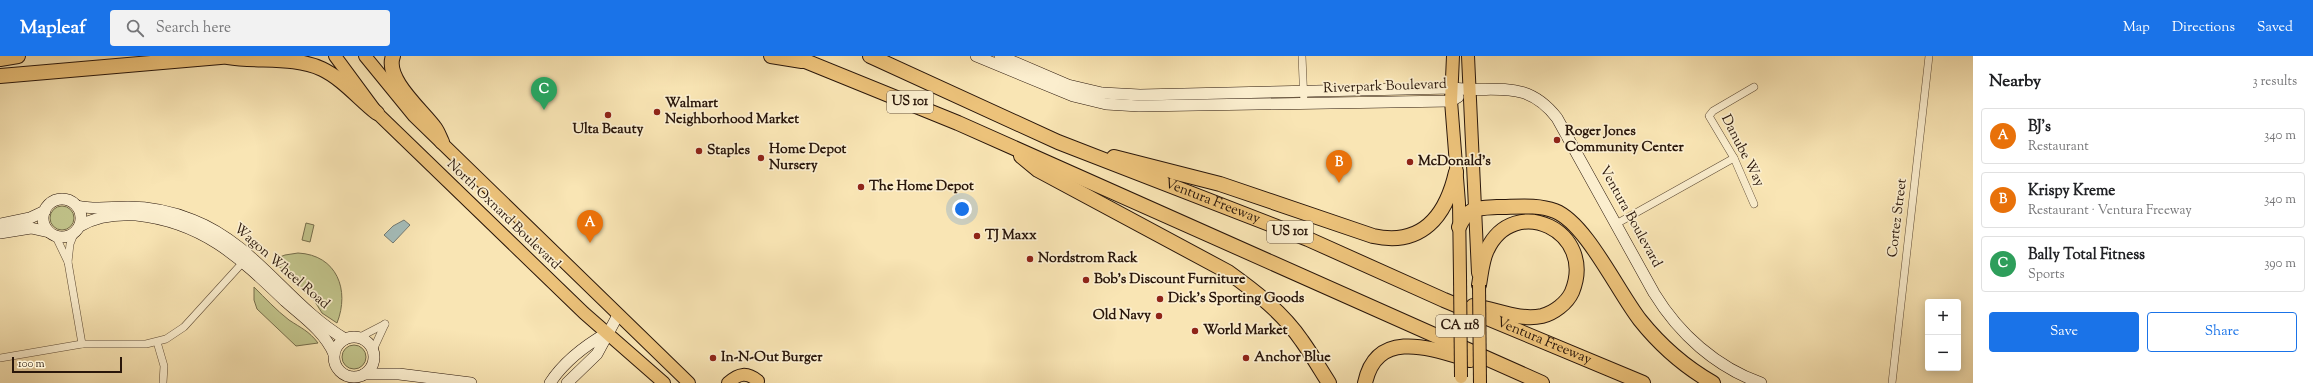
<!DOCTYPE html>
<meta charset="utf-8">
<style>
:root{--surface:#fff;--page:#f2f2f2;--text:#202124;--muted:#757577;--line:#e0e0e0;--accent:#1a73e8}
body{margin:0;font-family:"Sorts Mill Goudy",serif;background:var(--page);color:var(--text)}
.controls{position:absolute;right:12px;bottom:12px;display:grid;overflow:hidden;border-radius:4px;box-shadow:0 2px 10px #0003}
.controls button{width:36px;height:36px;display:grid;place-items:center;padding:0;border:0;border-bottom:1px solid var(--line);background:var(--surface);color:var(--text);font:20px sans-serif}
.scale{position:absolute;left:12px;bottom:10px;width:110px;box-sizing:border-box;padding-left:4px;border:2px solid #29160a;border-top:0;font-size:11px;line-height:14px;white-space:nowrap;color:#29160a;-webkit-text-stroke:3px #fbeece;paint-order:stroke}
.you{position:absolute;left:962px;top:153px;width:14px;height:14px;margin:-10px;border:3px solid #fff;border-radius:50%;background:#1a73e8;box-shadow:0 0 0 6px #1a73e833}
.badge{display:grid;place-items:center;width:26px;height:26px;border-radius:50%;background:var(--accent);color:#fff;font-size:13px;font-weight:700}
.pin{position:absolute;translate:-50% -33px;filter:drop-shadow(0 1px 2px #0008)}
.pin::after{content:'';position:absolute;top:21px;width:14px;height:12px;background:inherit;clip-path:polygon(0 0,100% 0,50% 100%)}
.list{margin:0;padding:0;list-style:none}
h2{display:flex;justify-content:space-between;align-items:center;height:52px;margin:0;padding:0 16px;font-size:17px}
h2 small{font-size:13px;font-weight:400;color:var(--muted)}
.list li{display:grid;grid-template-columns:26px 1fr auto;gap:12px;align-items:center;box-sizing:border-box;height:56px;margin:0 8px 8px;padding:0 8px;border:1px solid var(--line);border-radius:4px}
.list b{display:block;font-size:15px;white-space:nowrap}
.list p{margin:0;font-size:13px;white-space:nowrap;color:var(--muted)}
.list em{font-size:13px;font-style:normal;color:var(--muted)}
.actions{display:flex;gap:8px;padding:12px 16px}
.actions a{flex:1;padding:9px 0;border:1px solid var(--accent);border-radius:4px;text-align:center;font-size:14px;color:var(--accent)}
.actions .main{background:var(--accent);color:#fff}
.icon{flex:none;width:22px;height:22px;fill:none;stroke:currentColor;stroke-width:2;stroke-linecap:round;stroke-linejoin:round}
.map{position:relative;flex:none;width:1973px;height:327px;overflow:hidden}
header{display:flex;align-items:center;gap:24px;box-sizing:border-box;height:56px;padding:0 20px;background:var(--accent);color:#fff}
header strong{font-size:19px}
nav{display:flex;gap:22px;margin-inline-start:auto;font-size:14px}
.search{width:280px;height:36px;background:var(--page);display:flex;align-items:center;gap:10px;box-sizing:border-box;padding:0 14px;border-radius:4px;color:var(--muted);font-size:15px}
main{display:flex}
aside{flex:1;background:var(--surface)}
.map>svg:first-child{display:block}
.green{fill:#c1c38a;stroke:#756c4a}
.water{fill:#a4bcb9;stroke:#737a73}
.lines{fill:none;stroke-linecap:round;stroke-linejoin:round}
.street-casing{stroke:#5d4a34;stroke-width:8}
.secondary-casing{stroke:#29160a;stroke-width:12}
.primary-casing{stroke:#29160a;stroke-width:14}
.highway-casing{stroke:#29160a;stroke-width:16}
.street{stroke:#fbeece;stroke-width:7}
.secondary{stroke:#fbeece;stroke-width:11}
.primary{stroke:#ecc27a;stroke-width:12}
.highway{stroke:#ecc27a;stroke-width:14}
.primary-bridge-casing{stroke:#29160a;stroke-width:14;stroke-linecap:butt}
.primary-bridge{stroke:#ecc27a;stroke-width:12}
.poi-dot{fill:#8f2418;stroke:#fbeece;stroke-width:1.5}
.labels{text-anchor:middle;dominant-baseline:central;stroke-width:3.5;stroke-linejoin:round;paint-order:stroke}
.shield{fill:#fbeece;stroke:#685745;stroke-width:1}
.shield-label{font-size:13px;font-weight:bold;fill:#29160a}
.street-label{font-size:14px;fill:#29160a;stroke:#fbeece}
.poi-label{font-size:14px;font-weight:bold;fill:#29160a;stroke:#fbeece;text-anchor:start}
</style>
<header>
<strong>Mapleaf</strong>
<div class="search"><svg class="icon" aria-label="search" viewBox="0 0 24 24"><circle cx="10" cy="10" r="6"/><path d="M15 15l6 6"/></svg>Search here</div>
<nav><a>Map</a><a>Directions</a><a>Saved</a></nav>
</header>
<main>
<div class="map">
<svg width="1973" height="327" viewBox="0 0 1973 327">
<rect width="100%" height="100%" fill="#f9e5b4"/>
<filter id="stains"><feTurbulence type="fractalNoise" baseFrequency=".005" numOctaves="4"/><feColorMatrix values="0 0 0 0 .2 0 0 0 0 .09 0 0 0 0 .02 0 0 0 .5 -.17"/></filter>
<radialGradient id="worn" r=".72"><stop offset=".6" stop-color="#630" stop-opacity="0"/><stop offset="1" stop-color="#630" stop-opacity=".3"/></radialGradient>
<g class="green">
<circle cx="62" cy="162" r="12"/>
<polygon points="306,167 314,169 310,186 302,184"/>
<path d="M298 197C337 199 350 234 337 267L322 257 312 241 272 204 285 199Z"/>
<path d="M254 231C265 242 276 254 289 264 301 272 309 275 318 287L296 290 257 253 254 244Z"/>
<circle cx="354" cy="301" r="12"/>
</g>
<polygon class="water" points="404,164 410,169 393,187 384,179 393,170"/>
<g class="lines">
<g class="street-casing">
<g id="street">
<polyline points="1302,0 1304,47"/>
<polyline points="1754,148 1734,102 1709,60 1713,55 1754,31"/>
<polyline points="1616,168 1734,102"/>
<polyline points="56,181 68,206 82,288"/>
<polyline points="68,206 70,188 74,178"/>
<polyline points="358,282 385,268"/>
<polyline points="157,286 164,310 163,327"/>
<polyline points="373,294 385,268"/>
<polyline points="0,302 82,288 146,288 166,283 184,271 245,204"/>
<polyline points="1892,327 1929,0"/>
</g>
</g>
<g class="secondary-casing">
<g id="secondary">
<polyline points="976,0 1073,40 1106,48 1139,50 1451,45 1458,41"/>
<path d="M1000 0 1068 29 1102 37 1140 39 1452 32C1495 38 1525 21 1557 62L1654 237C1679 278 1716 311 1761 327"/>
<circle cx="62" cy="162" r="19"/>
<path d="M77 150C94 154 111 151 128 151 150 151 173 156 193 164 255 188 289 250 345 283"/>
<polyline points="0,168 30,162 45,155"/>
<path d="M80 170C97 160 116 158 136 159 203 166 239 201 285 245 303 261 324 275 334 298"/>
<polyline points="0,177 31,172 49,176"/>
<circle cx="354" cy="301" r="20"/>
<polyline points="365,318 399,318 471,327"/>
<path d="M550 327C563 307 586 289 607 277"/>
<polyline points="567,327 597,298 618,259"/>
</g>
</g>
<g class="primary-casing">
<g id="primary">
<polyline points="335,0 377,57 584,257 664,327"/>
<polyline points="365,0 414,60 689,327"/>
<polyline points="1453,0 1451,45 1459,147 1460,220"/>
<polyline points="1468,0 1478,217"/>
<path d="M728 327C739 317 747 316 758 325"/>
</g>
</g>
<g class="highway-casing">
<g id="highway">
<path d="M393 0C384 23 423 55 435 72 438 76 440 82 442 86"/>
<polyline points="771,0 802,5"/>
<polyline points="793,0 958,67 1542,327"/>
<path id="s1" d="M870 0 1058 86 1308 183 1444 244 1643 327"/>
<path d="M228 1C259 6 294 0 322 13 343 23 359 43 377 57"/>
<polyline points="0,3 18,0"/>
<polyline points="0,20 232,0"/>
<path d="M1021 100 1038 114 1228 216C1256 236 1283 257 1302 285 1312 299 1320 313 1329 327"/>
<path d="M1114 101 1220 128 1373 180C1422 191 1446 160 1456 116"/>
<path d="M1459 171C1468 151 1476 152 1497 151 1516 151 1537 148 1555 155 1586 167 1618 236 1640 264 1660 289 1685 311 1713 327"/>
<path d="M1473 250C1496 253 1519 265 1542 260 1554 257 1567 247 1572 236 1597 175 1514 136 1487 194 1482 204 1481 218 1479 229"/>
<path d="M1365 327C1377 271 1433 293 1470 304"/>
</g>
</g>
<use href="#street" class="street"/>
<use href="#secondary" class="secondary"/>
<use href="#primary" class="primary"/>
<use href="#highway" class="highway"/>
<g class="primary-bridge-casing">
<g id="primary-bridge">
<polyline points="1460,220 1461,321"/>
<polyline points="1479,229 1480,327"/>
</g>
</g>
<use href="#primary-bridge" class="primary-bridge"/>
</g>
<g class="poi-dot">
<circle cx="657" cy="56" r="4"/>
<circle cx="608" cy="59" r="4"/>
<circle cx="1557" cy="84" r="4"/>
<circle cx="699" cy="95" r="4"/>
<circle cx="761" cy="102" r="4"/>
<circle cx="1410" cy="106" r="4"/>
<circle cx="861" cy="131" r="4"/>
<circle cx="977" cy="180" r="4"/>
<circle cx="1030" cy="203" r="4"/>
<circle cx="1086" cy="224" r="4"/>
<circle cx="1160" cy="243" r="4"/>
<circle cx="1159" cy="260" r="4"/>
<circle cx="1195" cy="275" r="4"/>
<circle cx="713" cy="302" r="4"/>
<circle cx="1246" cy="302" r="4"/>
</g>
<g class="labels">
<g class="shield">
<rect x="887" y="35" width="46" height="22" rx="3"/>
<rect x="1267" y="165" width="46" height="22" rx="3"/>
<rect x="1436" y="259" width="48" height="22" rx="3"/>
</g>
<g class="shield-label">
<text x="910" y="46">US 101</text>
<text x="1290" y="176">US 101</text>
<text x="1460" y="270">CA 118</text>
</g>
<g class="street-label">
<text transform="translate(1385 31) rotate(-2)">Riverpark Boulevard</text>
<text transform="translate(1742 95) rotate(63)">Danube Way</text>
<text stroke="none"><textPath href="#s1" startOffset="372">Ventura Freeway</textPath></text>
<text transform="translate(503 159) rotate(44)">North Oxnard Boulevard</text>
<text transform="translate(1630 161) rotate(61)">Ventura Boulevard</text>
<text transform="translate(1898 162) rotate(-83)">Cortez Street</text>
<text transform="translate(281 211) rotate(41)">Wagon Wheel Road</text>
<text stroke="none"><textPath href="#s1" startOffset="732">Ventura Freeway</textPath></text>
</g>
<g class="poi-label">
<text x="665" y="48">Walmart<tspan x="665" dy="16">Neighborhood Market</tspan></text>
<text x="608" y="74" text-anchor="middle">Ulta Beauty</text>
<text x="1565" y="76">Roger Jones<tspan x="1565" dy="16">Community Center</tspan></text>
<text x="769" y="94">Home Depot<tspan x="769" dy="16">Nursery</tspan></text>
<text x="707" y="95">Staples</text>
<text x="1418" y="106">McDonald's</text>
<text x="869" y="131">The Home Depot</text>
<text x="985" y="180">TJ Maxx</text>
<text x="1038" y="203">Nordstrom Rack</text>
<text x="1094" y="224">Bob's Discount Furniture</text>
<text x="1168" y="243">Dick's Sporting Goods</text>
<text x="1151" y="260" text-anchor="end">Old Navy</text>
<text x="1203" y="275">World Market</text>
<text x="721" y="302">In-N-Out Burger</text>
<text x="1254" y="302">Anchor Blue</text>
</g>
</g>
<rect width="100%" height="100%" filter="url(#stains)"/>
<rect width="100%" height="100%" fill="url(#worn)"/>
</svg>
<div class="controls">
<button>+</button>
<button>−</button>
</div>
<div class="scale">100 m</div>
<div class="you"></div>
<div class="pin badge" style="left:590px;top:187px;background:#e8710a">A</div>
<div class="pin badge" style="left:1339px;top:127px;background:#e8710a">B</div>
<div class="pin badge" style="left:544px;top:54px;background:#2e9e5b">C</div>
</div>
<aside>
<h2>Nearby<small>3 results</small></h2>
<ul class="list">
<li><span class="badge" style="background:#e8710a">A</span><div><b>BJ's</b><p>Restaurant</p></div><em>340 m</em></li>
<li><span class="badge" style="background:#e8710a">B</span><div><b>Krispy Kreme</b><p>Restaurant · Ventura Freeway</p></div><em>340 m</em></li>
<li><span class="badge" style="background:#2e9e5b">C</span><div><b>Bally Total Fitness</b><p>Sports</p></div><em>390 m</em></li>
</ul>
<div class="actions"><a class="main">Save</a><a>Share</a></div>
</aside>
</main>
